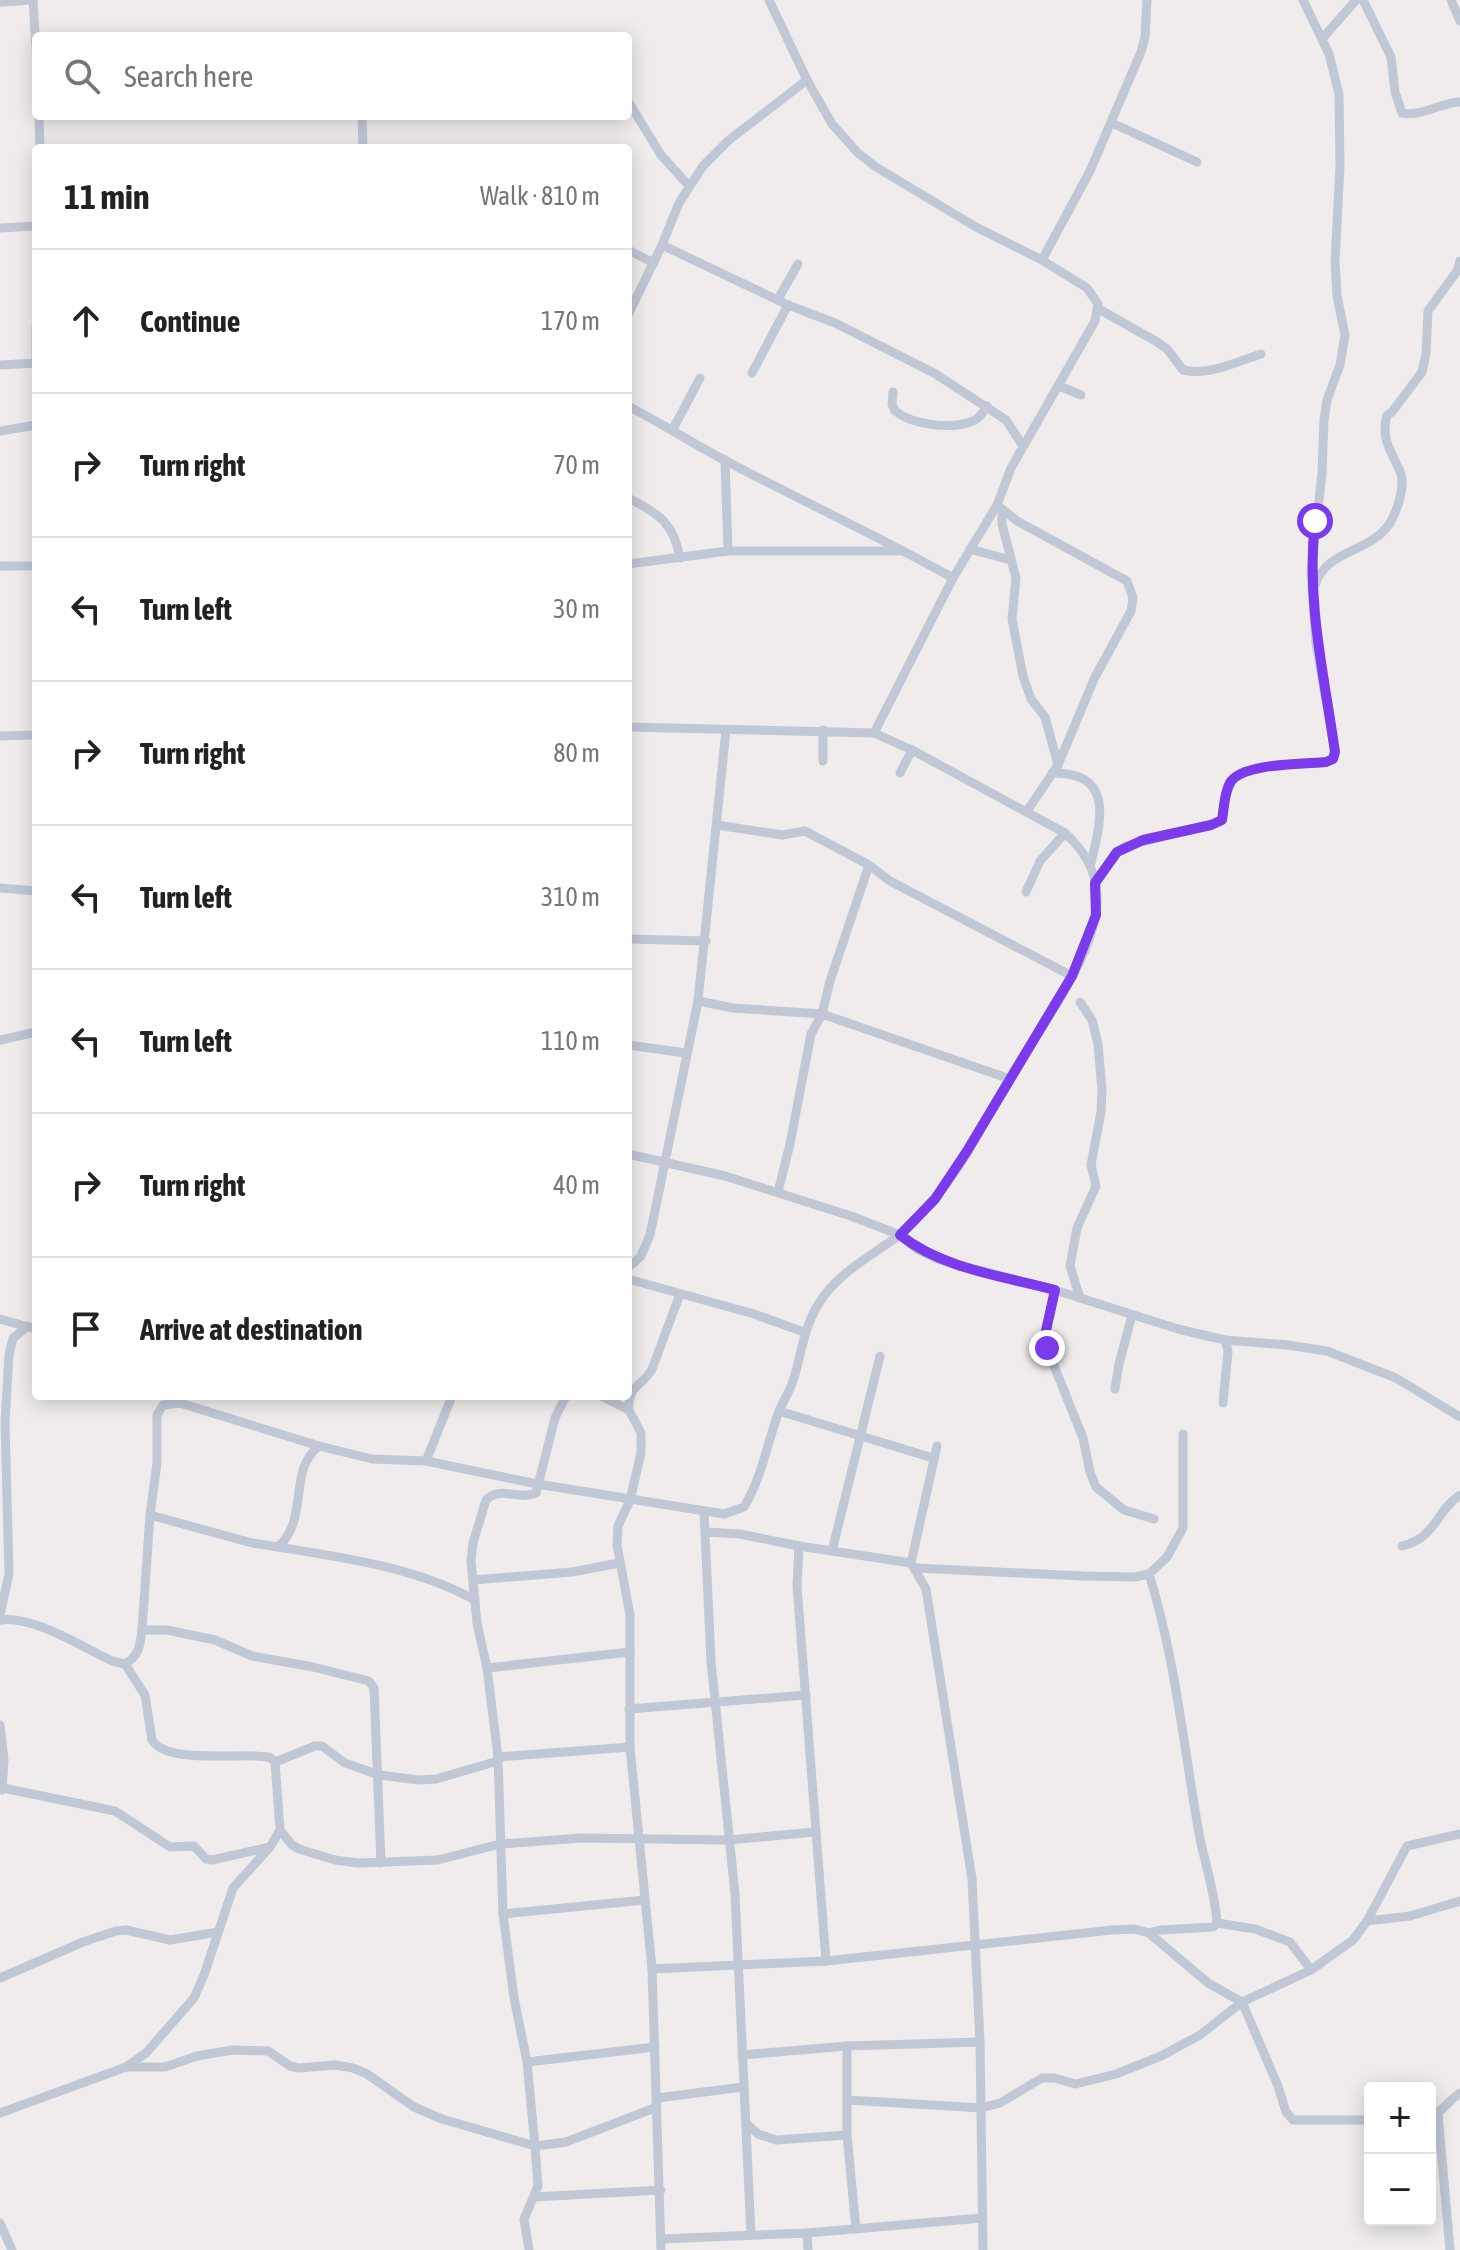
<!DOCTYPE html>
<meta charset="utf-8">
<style>
:root{--surface:#fff;--page:#f6f6f6;--text:#222;--muted:#767676;--line:#e0e0e0}
body{margin:0;font-family:"Asap Condensed",sans-serif;background:var(--page);color:var(--text)}
.controls{position:absolute;right:24px;bottom:24px;display:grid;overflow:hidden;border-radius:8px;box-shadow:0 4px 20px #0003}
.controls button{width:72px;height:72px;display:grid;place-items:center;padding:0;border:0;border-bottom:2px solid var(--line);background:var(--surface);color:var(--text);font:40px sans-serif}
.stop{position:absolute;width:24px;height:24px;margin:-18px;border:6px solid #7c3aed;border-radius:50%;background:#fff}
.stop.end{background:#7c3aed;border-color:#fff;box-shadow:0 2px 8px #0008}
.list{margin:0;padding:0;list-style:none}
h2{display:flex;justify-content:space-between;align-items:center;height:104px;margin:0;padding:0 32px;font-size:34px}
h2 small{font-size:26px;font-weight:400;color:var(--muted)}
.list li{display:grid;grid-template-columns:52px 1fr auto;gap:24px;align-items:center;box-sizing:border-box;height:144px;padding:0 32px;border-top:2px solid var(--line)}
.list b{display:block;font-size:30px;white-space:nowrap}
.list em{font-size:26px;font-style:normal;color:var(--muted)}
.icon{flex:none;width:44px;height:44px;fill:none;stroke:currentColor;stroke-width:2;stroke-linecap:round;stroke-linejoin:round}
.map{position:relative;flex:none;width:1460px;height:2250px;overflow:hidden}
.search{position:absolute;background:var(--surface);box-shadow:0 4px 20px #0003;left:32px;top:32px;width:600px;height:88px;display:flex;align-items:center;gap:20px;box-sizing:border-box;padding:0 28px;border-radius:8px;color:var(--muted);font-size:30px}
.panel{position:absolute;background:var(--surface);box-shadow:0 4px 20px #0003;left:32px;top:144px;width:600px;height:1256px;border-radius:8px}
.map>svg:first-child{display:block}
.lines{fill:none;stroke-linecap:round;stroke-linejoin:round}
.minor{stroke:#c0c7d5;stroke-width:9}
.route{stroke:#7c3aed;stroke-width:10}
</style>
<div class="map">
<svg width="1460" height="2250" viewBox="0 0 1460 2250">
<rect width="100%" height="100%" fill="#efeceb"/>
<g class="lines">
<g class="minor">
<polyline points="33,0 36,48"/>
<polyline points="769,0 807,80 832,124 858,153 876,167 976,227 1042,260 1087,288 1098,304 1095,321 1011,468 997,505 953,578 874,733"/>
<path d="M1363 0 1391 57 1395 92 1402 113C1423 117 1438 103 1460 102"/>
<polyline points="1451,0 1460,21"/>
<polyline points="0,2 33,0"/>
<polyline points="1322,39 1356,0"/>
<polyline points="628,101 661,155 689,186"/>
<polyline points="39,116 40,148"/>
<polyline points="362,116 363,148"/>
<polyline points="1112,123 1197,162"/>
<polyline points="0,228 36,226"/>
<polyline points="662,245 788,305 835,323 934,373 1006,420 1023,446"/>
<polyline points="628,250 654,263"/>
<polyline points="1042,260 1090,171 1141,52 1145,37 1147,0"/>
<polyline points="778,299 798,264"/>
<path d="M1099 309 1157 342 1167 349 1183 370C1209 376 1236 362 1261 354"/>
<polyline points="628,315 662,245 679,203 703,166 729,140 807,80"/>
<polyline points="36,326 36,365"/>
<polyline points="0,365 36,363"/>
<polyline points="752,373 788,305"/>
<polyline points="1059,386 1081,395"/>
<path d="M893 392 892 404 895 411C913 425 951 430 973 421 980 418 983 412 987 406"/>
<path d="M628 406C663 424 695 445 730 463 804 502 880 537 953 578"/>
<polyline points="673,429 700,378"/>
<polyline points="0,431 36,425"/>
<polyline points="725,460 728,551"/>
<path d="M628 498C659 513 674 524 680 558"/>
<polyline points="997,505 1017,521 1127,581 1133,598 1131,611 1095,677 1058,765 1027,811"/>
<polyline points="1002,510 1002,524 1016,578 1012,619 1023,676 1031,699 1045,717 1058,765"/>
<polyline points="970,549 1010,560"/>
<polyline points="628,564 728,551 901,551"/>
<polyline points="0,566 36,566"/>
<path d="M1315 585C1327 548 1370 554 1390 523 1397 511 1405 488 1401 474 1393 453 1380 441 1387 415L1392 412 1422 372 1426 354 1428 311 1457 271 1460 261"/>
<polyline points="0,736 36,735"/>
<polyline points="823,761 823,730"/>
<polyline points="900,773 912,750"/>
<path d="M1052 773C1115 772 1101 821 1091 863"/>
<polyline points="717,825 782,835 805,831 869,865 830,981 822,1014 811,1034 790,1144 778,1192"/>
<polyline points="869,865 890,881 1072,976"/>
<path d="M1095 883 1117 852 1126 846 1211 825 1222 820C1224 808 1224 794 1230 783 1240 763 1304 764 1326 762L1333 759 1335 752 1316 643 1311 574 1322 473 1324 420 1327 400 1340 365 1345 335 1337 296 1335 262 1340 166 1339 94 1329 54 1303 0"/>
<polyline points="0,888 36,891"/>
<polyline points="1026,892 1040,861 1065,833"/>
<polyline points="628,939 706,941"/>
<polyline points="698,1001 733,1008 822,1014 1010,1079"/>
<polyline points="0,1040 36,1032"/>
<polyline points="628,1045 686,1053"/>
<polyline points="628,1154 725,1176 851,1216 900,1235 918,1250 940,1260 1055,1290 1178,1329 1225,1340 1287,1345 1327,1351 1396,1378 1460,1417"/>
<polyline points="628,1268 641,1256 650,1235 698,1001 726,730"/>
<polyline points="628,1279 754,1314 804,1332"/>
<polyline points="1055,1290 1045,1335 1047,1348 1083,1438 1090,1472 1096,1487 1124,1510 1154,1519"/>
<polyline points="1080,1298 1070,1266 1077,1228 1096,1186 1091,1165 1101,1112 1102,1090 1098,1044 1092,1020 1080,1002"/>
<polyline points="0,1319 36,1329"/>
<polyline points="1115,1389 1119,1364 1132,1315"/>
<polyline points="601,1396 629,1410 641,1433 641,1453 630,1500 618,1526 617,1545 630,1615 630,1747 652,1969 661,2250"/>
<polyline points="1223,1403 1228,1351 1225,1340"/>
<path d="M629 1410C628 1383 642 1388 652 1369L680 1294"/>
<polyline points="779,1411 933,1458"/>
<polyline points="426,1461 452,1396"/>
<polyline points="704,1511 711,1661 735,1894 751,2235"/>
<path d="M150 1515 252 1543 278 1547C310 1518 287 1471 319 1446"/>
<polyline points="706,1532 740,1534 799,1546 911,1563 926,1589 972,1879 980,2042 983,2250"/>
<polyline points="799,1546 797,1586 826,1961"/>
<path d="M1402 1546C1437 1537 1435 1512 1460 1495"/>
<path d="M278 1547C345 1558 415 1567 475 1600"/>
<polyline points="832,1551 880,1356"/>
<polyline points="911,1563 937,1446"/>
<polyline points="916,1568 1083,1576 1135,1577 1149,1574 1167,1557 1183,1528 1183,1434"/>
<path d="M1149 1574C1176 1660 1184 1751 1200 1839 1206 1867 1215 1893 1217 1923L1213 1927 1160 1930 1149 1933"/>
<polyline points="473,1580 572,1572 619,1563"/>
<polyline points="0,1615 9,1574 5,1422 9,1355 13,1338 28,1326"/>
<path d="M0 1620C33 1615 82 1647 112 1661L125 1664C139 1656 140 1646 142 1630L150 1515 157 1463V1415L163 1405 180 1403 319 1446 372 1459 426 1461 537 1484 724 1514 744 1507C762 1477 767 1444 779 1411 784 1399 791 1389 794 1378 802 1351 804 1327 819 1303 838 1273 869 1257 897 1237 910 1228 921 1214 931 1202 963 1168 985 1120 1009 1079 1037 1033 1088 966 1096 913 1101 880 1089 855 1065 833L912 750 874 733 628 727"/>
<polyline points="142,1630 167,1630 215,1640 252,1656 313,1667 369,1681 374,1688 381,1863"/>
<path d="M125 1664 145 1695 152 1740C167 1765 242 1752 269 1757L275 1762 280 1830 292 1845 299 1849 335 1860 358 1863 438 1860 500 1844 581 1838 728 1840 815 1832"/>
<polyline points="487,1668 630,1652"/>
<polyline points="629,1709 806,1695"/>
<polyline points="0,1725 4,1760 2,1790"/>
<polyline points="498,1757 630,1747"/>
<polyline points="275,1762 315,1746 322,1746 345,1763 379,1775 419,1780 436,1779 498,1761"/>
<polyline points="3,1788 115,1811 170,1847 194,1846 206,1859 212,1860 270,1847"/>
<polyline points="503,1914 644,1900"/>
<polyline points="1367,1921 1410,1916 1460,1901"/>
<polyline points="1217,1923 1255,1929 1290,1942 1311,1970"/>
<polyline points="652,1969 826,1961 1112,1930 1135,1929 1149,1933 1208,1983 1242,2002 1278,2086 1286,2112 1293,2120 1370,2120"/>
<polyline points="0,1978 83,1942 116,1931 126,1930 170,1940 218,1932"/>
<polyline points="847,2046 847,2135 856,2229"/>
<polyline points="742,2055 847,2046 980,2042"/>
<polyline points="527,2062 655,2047"/>
<polyline points="126,2067 165,2067 197,2056 233,2050 268,2051 290,2066 299,2068 335,2065 353,2068 367,2074 414,2107 442,2119 535,2146 566,2142 657,2107"/>
<polyline points="657,2098 743,2087"/>
<polyline points="847,2100 981,2108 1000,2103 1042,2078 1055,2078 1075,2084 1116,2074 1161,2056 1200,2035 1242,2002 1311,1970 1353,1940 1367,1921 1407,1846 1460,1834"/>
<polyline points="0,2113 126,2067 146,2053 194,1998 204,1975 233,1888 270,1847 280,1830"/>
<polyline points="1438,2114 1450,2250"/>
<path d="M1430 2116C1442 2113 1449 2100 1460 2093"/>
<polyline points="747,2124 758,2134 776,2140 847,2135"/>
<polyline points="535,2197 661,2190"/>
<polyline points="0,2223 12,2250"/>
<polyline points="807,2233 808,2250"/>
<polyline points="661,2239 807,2233 982,2218"/>
<path d="M529 2250 524 2219 538 2186 535 2146 527 2062 514 1998 503 1914 498 1757 487 1668 477 1623 471 1561 473 1543 486 1500C500 1485 519 1501 536 1493L555 1418 566 1396"/>
</g>
</g>
<g class="lines">
<path class="route" d="M1047 1348 1045 1335 1055 1290C1003 1276 943 1269 900 1235L935 1199 967 1151 1072 976 1096 915 1095 883 1117 852 1143 840 1211 825 1222 820C1224 808 1224 794 1230 783 1240 763 1304 764 1326 762L1333 759 1335 752C1324 674 1306 600 1315 521"/>
</g>
</svg>
<div class="controls">
<button>+</button>
<button>−</button>
</div>
<div class="stop" style="left:1315px;top:521px"></div>
<div class="stop end" style="left:1047px;top:1348px"></div>
<div class="search"><svg class="icon" aria-label="search" viewBox="0 0 24 24"><circle cx="10" cy="10" r="6"/><path d="M15 15l6 6"/></svg>Search here</div>
<section class="panel">
<h2>11 min<small>Walk · 810 m</small></h2>
<ul class="list">
<li><svg class="icon" aria-label="ahead" viewBox="0 0 24 24"><path d="M12 20V5M6 11l6-6 6 6"/></svg><div><b>Continue</b></div><em>170 m</em></li>
<li><svg class="icon" aria-label="right" viewBox="0 0 24 24"><path d="M7 20v-9h11M14 6l5 5-5 5"/></svg><div><b>Turn right</b></div><em>70 m</em></li>
<li><svg class="icon" aria-label="left" viewBox="0 0 24 24"><path d="M17 20v-9H6M10 6l-5 5 5 5"/></svg><div><b>Turn left</b></div><em>30 m</em></li>
<li><svg class="icon" aria-label="right" viewBox="0 0 24 24"><path d="M7 20v-9h11M14 6l5 5-5 5"/></svg><div><b>Turn right</b></div><em>80 m</em></li>
<li><svg class="icon" aria-label="left" viewBox="0 0 24 24"><path d="M17 20v-9H6M10 6l-5 5 5 5"/></svg><div><b>Turn left</b></div><em>310 m</em></li>
<li><svg class="icon" aria-label="left" viewBox="0 0 24 24"><path d="M17 20v-9H6M10 6l-5 5 5 5"/></svg><div><b>Turn left</b></div><em>110 m</em></li>
<li><svg class="icon" aria-label="right" viewBox="0 0 24 24"><path d="M7 20v-9h11M14 6l5 5-5 5"/></svg><div><b>Turn right</b></div><em>40 m</em></li>
<li><svg class="icon" aria-label="arrive" viewBox="0 0 24 24"><path d="M6 21V4h12l-3 4 3 4H6"/></svg><div><b>Arrive at destination</b></div></li>
</ul>
</section>
</div>
